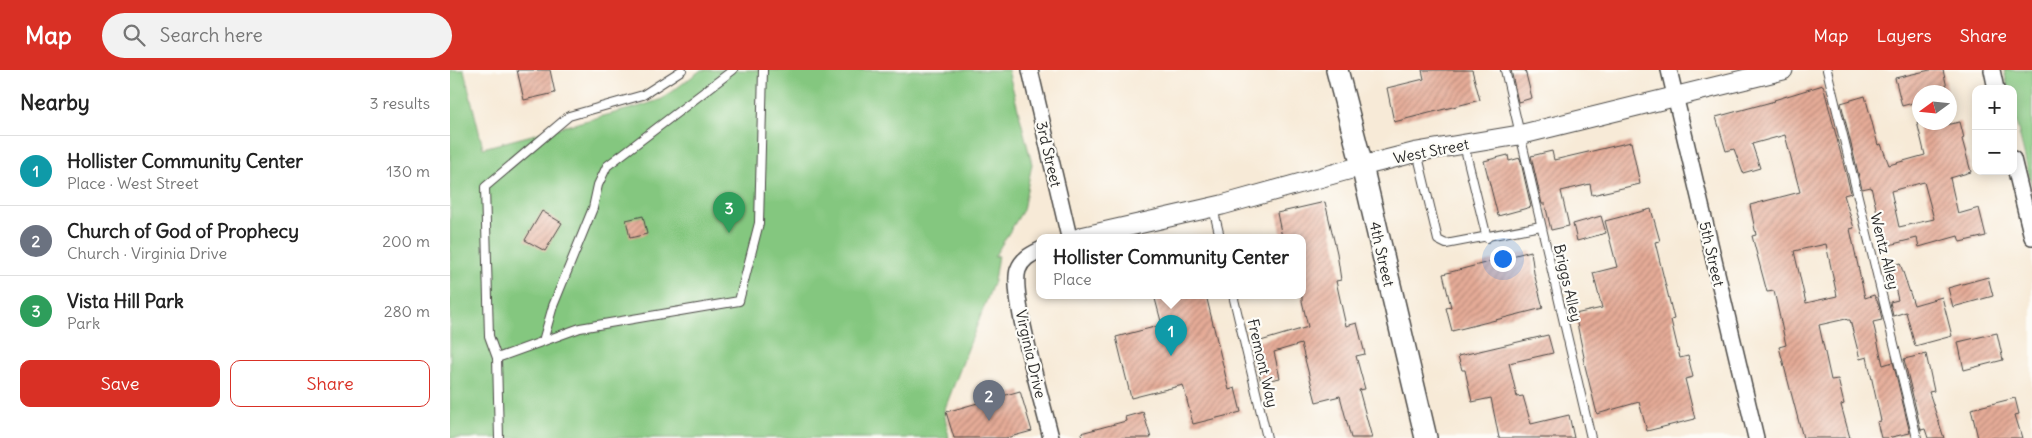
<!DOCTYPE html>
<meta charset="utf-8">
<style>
:root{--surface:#fff;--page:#f2f2f2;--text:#222;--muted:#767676;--line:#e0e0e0;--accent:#d93025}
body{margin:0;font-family:Delius,sans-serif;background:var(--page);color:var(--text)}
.controls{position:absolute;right:15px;top:15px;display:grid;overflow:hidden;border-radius:10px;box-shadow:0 2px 12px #0003}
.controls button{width:45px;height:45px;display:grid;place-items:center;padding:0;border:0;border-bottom:1px solid var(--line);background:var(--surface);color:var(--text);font:25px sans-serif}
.compass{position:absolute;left:1462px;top:15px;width:45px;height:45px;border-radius:50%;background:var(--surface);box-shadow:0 2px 12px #0003;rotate:255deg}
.you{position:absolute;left:1052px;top:188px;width:18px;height:18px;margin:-12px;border:4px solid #fff;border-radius:50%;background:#1a73e8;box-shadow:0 0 0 8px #1a73e833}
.badge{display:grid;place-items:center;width:32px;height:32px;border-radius:50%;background:var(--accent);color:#fff;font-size:16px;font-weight:700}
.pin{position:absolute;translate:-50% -41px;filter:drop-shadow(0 1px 2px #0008)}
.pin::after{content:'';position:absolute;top:26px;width:18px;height:15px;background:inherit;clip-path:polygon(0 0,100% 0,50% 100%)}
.popup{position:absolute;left:586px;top:164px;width:270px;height:65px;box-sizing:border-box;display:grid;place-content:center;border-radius:10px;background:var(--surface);filter:drop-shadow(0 1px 4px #0005);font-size:16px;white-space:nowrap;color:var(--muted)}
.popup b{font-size:19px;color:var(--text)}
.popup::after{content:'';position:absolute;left:50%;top:100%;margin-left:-10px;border:10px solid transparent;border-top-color:var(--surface)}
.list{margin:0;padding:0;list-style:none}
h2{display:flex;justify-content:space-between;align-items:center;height:65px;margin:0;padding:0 20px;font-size:21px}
h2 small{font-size:16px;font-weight:400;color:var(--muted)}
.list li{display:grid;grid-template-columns:32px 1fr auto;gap:15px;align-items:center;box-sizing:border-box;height:70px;padding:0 20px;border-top:1px solid var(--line)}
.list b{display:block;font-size:19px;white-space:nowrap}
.list p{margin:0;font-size:16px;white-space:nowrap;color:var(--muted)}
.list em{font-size:16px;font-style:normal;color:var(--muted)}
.actions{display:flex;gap:10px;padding:15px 20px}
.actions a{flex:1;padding:11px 0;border:1px solid var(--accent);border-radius:10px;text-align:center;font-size:18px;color:var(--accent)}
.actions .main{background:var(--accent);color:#fff}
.icon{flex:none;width:28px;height:28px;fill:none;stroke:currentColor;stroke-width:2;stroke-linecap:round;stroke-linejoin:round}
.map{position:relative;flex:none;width:1582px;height:368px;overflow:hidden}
header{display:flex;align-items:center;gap:30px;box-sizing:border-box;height:70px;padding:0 25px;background:var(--accent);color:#fff}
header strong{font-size:24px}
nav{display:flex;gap:28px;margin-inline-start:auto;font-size:18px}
.search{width:350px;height:45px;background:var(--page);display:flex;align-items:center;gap:12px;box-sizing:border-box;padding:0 18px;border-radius:28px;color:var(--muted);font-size:19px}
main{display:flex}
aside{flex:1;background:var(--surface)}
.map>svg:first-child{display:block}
.park{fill:#84c77f;stroke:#587955}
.building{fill:url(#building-hatch);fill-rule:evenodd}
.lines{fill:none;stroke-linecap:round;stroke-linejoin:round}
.service-casing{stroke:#4a4845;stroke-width:10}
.minor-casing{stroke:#4a4845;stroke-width:18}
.tertiary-casing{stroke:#4a4845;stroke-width:21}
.secondary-casing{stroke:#4a4845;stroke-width:24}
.service{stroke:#fff;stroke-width:8}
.minor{stroke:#fff;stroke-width:15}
.tertiary{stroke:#fff;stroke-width:19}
.secondary{stroke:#fff;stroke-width:21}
.labels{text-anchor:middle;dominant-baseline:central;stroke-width:4.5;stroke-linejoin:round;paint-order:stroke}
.street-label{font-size:15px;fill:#2b2b2b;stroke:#fdfcf7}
</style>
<header>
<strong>Map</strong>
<div class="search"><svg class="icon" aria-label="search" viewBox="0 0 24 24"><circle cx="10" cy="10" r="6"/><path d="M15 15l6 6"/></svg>Search here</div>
<nav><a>Map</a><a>Layers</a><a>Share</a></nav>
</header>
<main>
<aside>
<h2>Nearby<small>3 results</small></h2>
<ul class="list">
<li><span class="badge" style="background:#0f9aa8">1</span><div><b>Hollister Community Center</b><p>Place · West Street</p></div><em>130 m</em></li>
<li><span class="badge" style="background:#6b7280">2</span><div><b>Church of God of Prophecy</b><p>Church · Virginia Drive</p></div><em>200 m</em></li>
<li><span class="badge" style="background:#2e9e5b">3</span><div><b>Vista Hill Park</b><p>Park</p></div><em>280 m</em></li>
</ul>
<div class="actions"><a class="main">Save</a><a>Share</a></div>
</aside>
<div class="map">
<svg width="1582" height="368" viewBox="0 0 1582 368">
<defs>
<pattern id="building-hatch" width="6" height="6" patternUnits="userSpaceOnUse" patternTransform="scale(1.25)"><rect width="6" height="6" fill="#e5ab97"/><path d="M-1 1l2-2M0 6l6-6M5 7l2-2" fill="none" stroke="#ba8b7b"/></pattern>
</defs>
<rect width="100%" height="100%" fill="#fdfcf7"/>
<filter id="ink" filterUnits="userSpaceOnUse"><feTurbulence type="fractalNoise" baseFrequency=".02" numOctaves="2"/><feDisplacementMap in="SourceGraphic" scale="10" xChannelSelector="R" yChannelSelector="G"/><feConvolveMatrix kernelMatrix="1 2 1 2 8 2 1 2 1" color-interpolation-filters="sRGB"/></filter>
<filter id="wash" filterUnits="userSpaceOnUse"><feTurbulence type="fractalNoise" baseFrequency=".0096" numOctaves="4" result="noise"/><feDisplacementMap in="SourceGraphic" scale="20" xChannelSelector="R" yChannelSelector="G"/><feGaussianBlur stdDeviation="1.12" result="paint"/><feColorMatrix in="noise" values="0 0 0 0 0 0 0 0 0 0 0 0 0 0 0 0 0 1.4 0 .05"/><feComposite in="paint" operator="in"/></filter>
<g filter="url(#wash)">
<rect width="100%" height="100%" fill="#f7ead7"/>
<g class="park">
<polygon points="0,0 14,0 33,78 191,36 212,29 251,0 558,0 582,94 573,140 544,187 548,185 544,211 494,341 499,368 0,368"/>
<polygon points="1554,0 1582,0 1582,117 1563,39 1563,19 1558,19"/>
</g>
<g id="blocks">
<g class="building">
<polygon points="67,0 100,0 105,23 74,30"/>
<polygon points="972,0 1022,0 1030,30 944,52 937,18 974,9"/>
<polygon points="1061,0 1075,0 1082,28 1068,32"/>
<polygon points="1480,0 1493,0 1498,22 1470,22 1470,31 1452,36 1445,8"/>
<path d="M1373 15 1401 123 1394 125 1404 158 1400 159 1415 228 1424 225 1429 235 1432 250 1423 252 1433 295 1443 292 1460 363 1437 368H1431L1427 352 1431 351 1417 287 1410 289 1400 250H1397L1396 249 1369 255 1381 310 1388 309 1394 334 1391 335 1400 368H1353L1329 277 1336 275 1324 221 1317 222 1302 166 1306 165 1300 135 1350 122 1335 65 1302 74 1310 98 1293 103 1284 79 1276 81 1266 47 1325 31 1324 30ZM1376 174 1387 226 1356 233 1344 181Z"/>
<path d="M1415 26 1428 75 1431 74 1439 95 1475 85 1467 52H1494L1495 55 1510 52 1514 68 1512 69 1521 102 1500 108 1508 144 1529 138 1536 166 1510 172 1508 166 1469 177 1467 168 1435 176 1421 117 1412 119 1391 33ZM1474 112 1484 149 1449 157 1441 121Z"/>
<polygon points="1181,72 1190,114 1142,125 1140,114 1111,121 1119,156 1101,160 1095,134 1092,134 1081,86 1102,81 1104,90"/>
<polygon points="1058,85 1059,91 1070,88 1081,137 1048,146 1034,91"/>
<polygon points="875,132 887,183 891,210 886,211 896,256 907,253 915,284 906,286 915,319 909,320 922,368 901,368 890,326 866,332 851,274 824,282 830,308 811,312 806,290 809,289 804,273 858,257 852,231 852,167 832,167 827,143"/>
<polygon points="1201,139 1210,171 1205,172 1224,249 1221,250 1230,288 1238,286 1243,307 1235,309 1245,349 1197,361 1189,332 1147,344 1133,288 1134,287 1125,244 1152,238 1143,203 1167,197 1155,151"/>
<polygon points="92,141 112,153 95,181 75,170"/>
<polygon points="193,146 197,164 180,168 176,150"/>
<polygon points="1151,146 1156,163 1127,171 1123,154"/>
<polygon points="1081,181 1084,203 1093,238 1002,261 996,238 1001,237 993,204"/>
<polygon points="1450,193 1464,235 1492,227 1502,266 1465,276 1456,242 1443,246 1440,232 1448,230 1440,196"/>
<polygon points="1538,207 1543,226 1503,237 1498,218"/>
<polygon points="704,225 756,225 779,320 785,318 791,342 743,354 733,315 681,328 666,267 712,255"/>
<polygon points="1547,263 1553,290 1514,300 1508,272"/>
<polygon points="1098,265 1103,283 1059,293 1067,327 1073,326 1081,354 1119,345 1124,368 1049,368 1041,328 1022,332 1015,300 1012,300 1008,286"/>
<polygon points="1476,284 1484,321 1479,322 1494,368 1478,368 1475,359 1471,360 1454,289"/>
<polygon points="570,321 582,361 556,368 504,368 496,342"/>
<polygon points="1565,328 1569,344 1565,345 1572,368 1528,368 1521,339"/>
<polygon points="693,342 701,368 632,368 631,363 676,351 675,347"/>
</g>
</g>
</g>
<g filter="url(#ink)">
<use href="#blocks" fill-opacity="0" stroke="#4a4845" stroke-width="1"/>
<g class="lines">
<g class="service-casing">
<g id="service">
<polyline points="232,0 193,25 119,46 35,117 39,266 47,288 130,258 289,231 309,153 313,0"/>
<polyline points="1055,0 1141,368"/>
<polyline points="1377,0 1467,368"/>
<polyline points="1014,75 1037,168"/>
<polyline points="967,82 988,170 996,174 1091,156"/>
<polyline points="763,138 770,167"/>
<polyline points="783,225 817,368"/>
<polyline points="93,271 103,236 143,138 148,115 157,96 283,0"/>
<polyline points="47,288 49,368"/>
</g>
</g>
<g class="minor-casing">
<g id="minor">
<polyline points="580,0 619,167"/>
<polyline points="1219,0 1306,368"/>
<polyline points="1542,0 1546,19"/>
<polyline points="1563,89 1582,167"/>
<path d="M590 180C580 185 572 189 568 200 560 225 594 337 601 368"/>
</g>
</g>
<g class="tertiary-casing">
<polyline id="tertiary" points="631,167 772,135 912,96 967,82 1069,65 1333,0"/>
</g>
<g class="secondary-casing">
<polyline id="secondary" points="887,0 912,96 976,368"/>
</g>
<use href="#service" class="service"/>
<use href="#minor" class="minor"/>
<use href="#tertiary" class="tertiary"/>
<use href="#secondary" class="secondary"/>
</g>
</g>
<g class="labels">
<g class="street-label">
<text transform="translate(981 81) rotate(-11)">West Street</text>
<text transform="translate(599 84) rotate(77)">3rd Street</text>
<text transform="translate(1435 181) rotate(76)">Wentz Alley</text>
<text transform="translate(932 184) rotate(77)">4th Street</text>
<text transform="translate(1262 184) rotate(77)">5th Street</text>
<text transform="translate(1118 213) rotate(77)">Briggs Alley</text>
<text transform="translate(581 284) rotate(77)">Virginia Drive</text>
<text transform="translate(813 293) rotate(77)">Fremont Way</text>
</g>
</g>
</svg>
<div class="controls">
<button>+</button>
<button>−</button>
</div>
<svg class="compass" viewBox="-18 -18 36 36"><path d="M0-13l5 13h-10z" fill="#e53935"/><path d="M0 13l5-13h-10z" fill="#767676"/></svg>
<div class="you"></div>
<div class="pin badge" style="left:721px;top:286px;background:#0f9aa8">1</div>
<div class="popup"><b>Hollister Community Center</b>Place</div>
<div class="pin badge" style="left:539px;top:351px;background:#6b7280">2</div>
<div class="pin badge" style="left:279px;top:163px;background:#2e9e5b">3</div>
</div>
</main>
